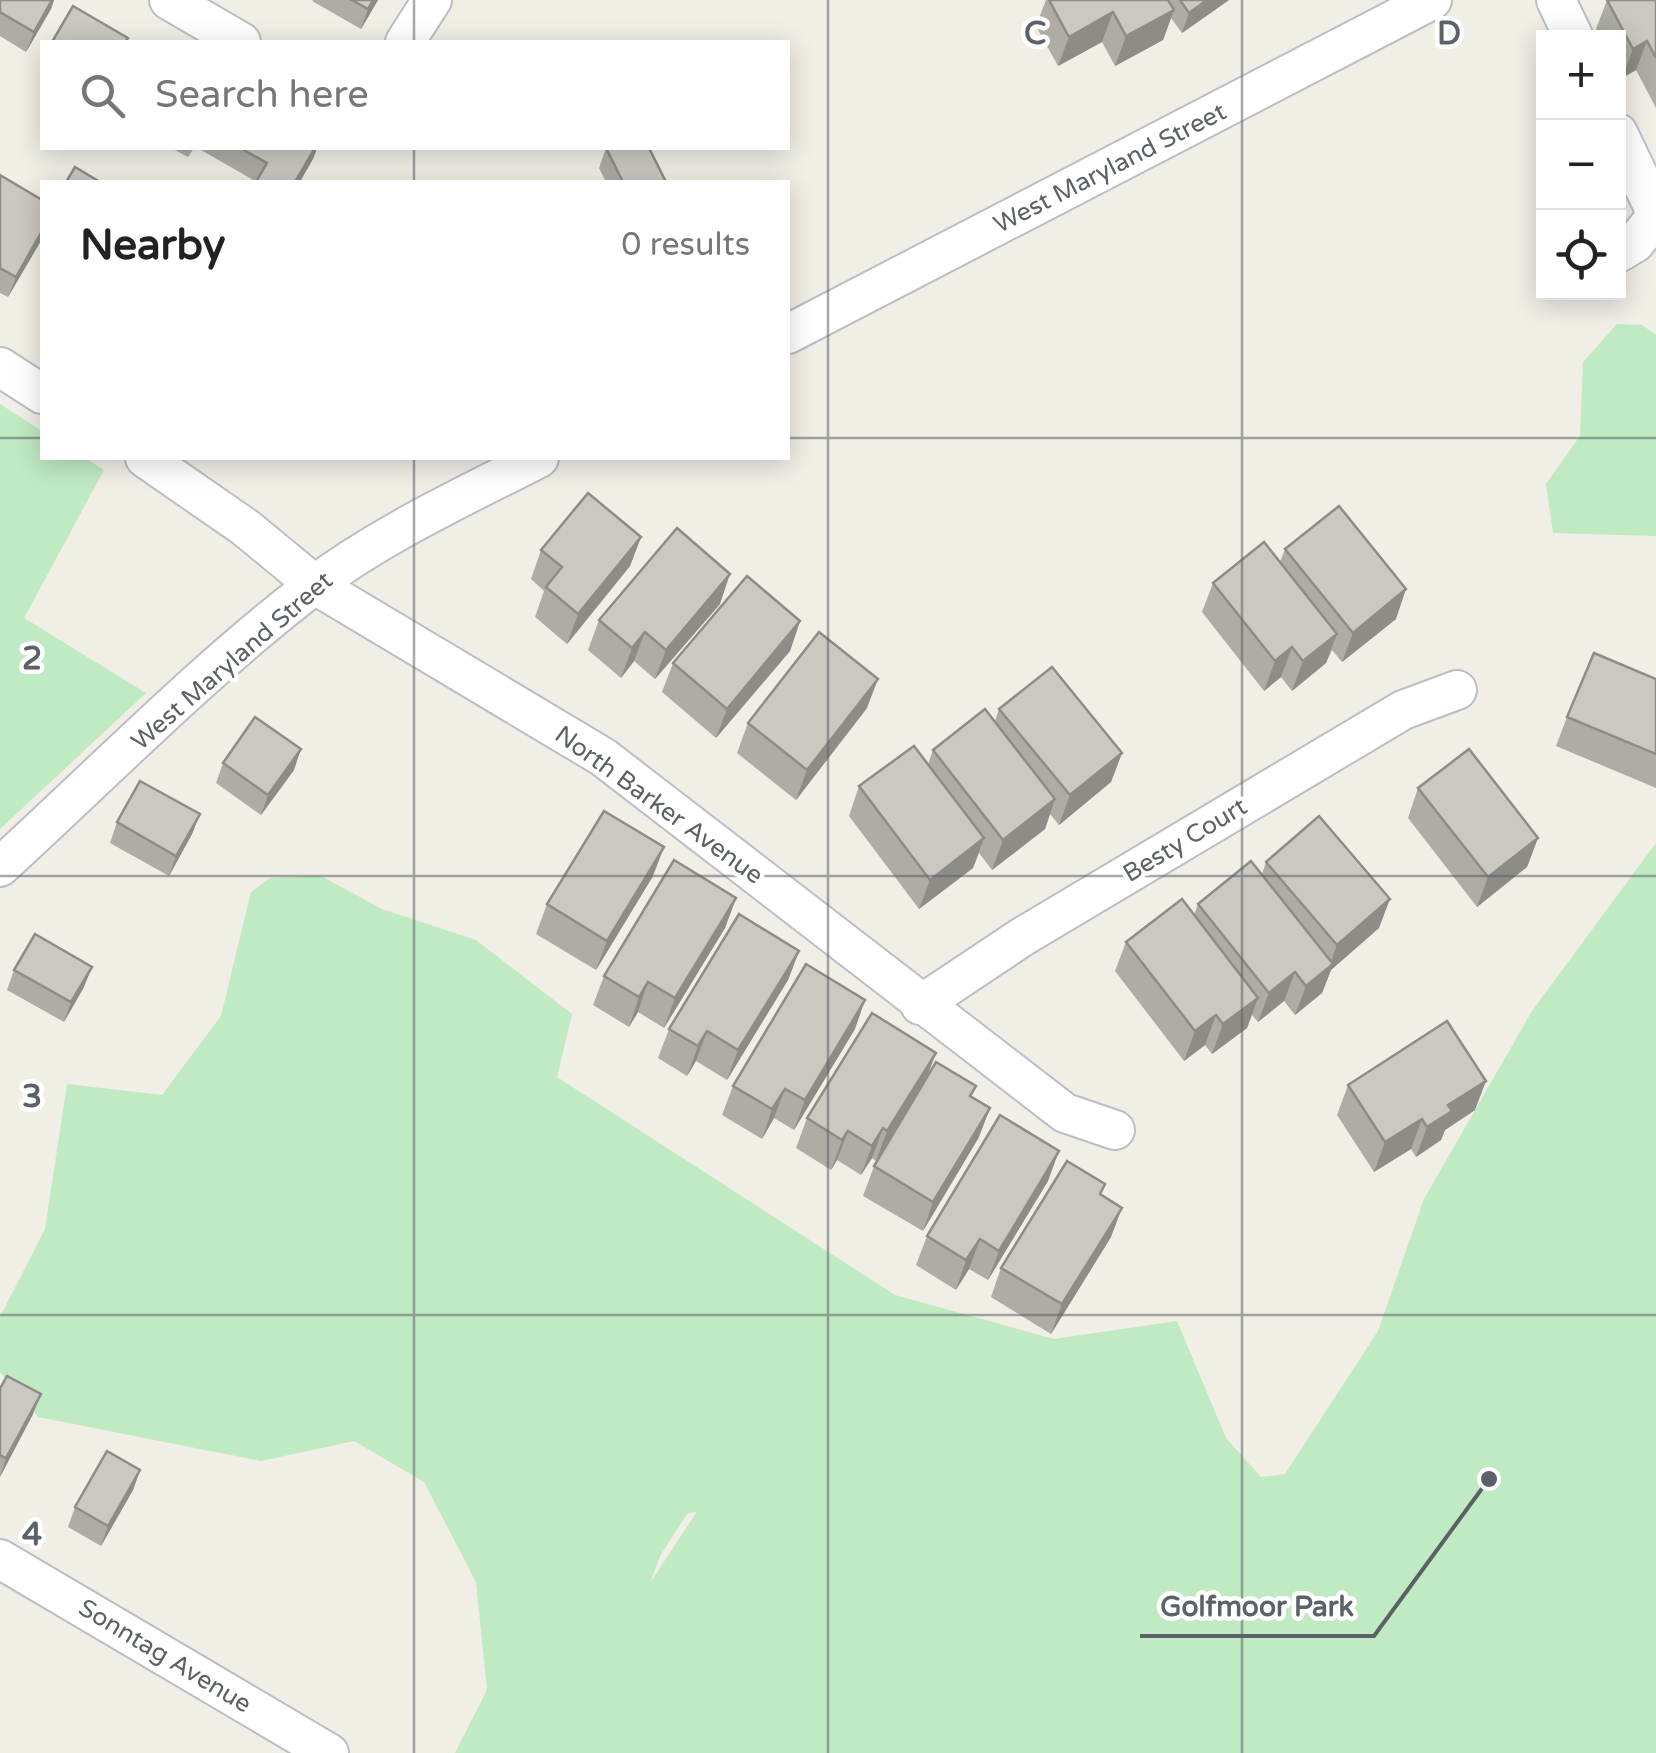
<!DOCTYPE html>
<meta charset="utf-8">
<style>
:root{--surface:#fff;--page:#f6f6f6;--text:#222;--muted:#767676;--line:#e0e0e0}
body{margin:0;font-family:"Varela Round",sans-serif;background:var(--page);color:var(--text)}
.controls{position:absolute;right:30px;top:30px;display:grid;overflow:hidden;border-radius:0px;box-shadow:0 5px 25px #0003}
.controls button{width:90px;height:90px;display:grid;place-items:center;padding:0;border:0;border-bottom:2px solid var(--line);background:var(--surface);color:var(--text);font:50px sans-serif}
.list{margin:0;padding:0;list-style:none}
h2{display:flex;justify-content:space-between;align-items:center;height:130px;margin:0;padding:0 40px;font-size:42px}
h2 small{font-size:32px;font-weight:400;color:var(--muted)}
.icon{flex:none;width:55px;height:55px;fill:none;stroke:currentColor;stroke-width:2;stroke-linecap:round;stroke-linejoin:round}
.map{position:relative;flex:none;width:1656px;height:1753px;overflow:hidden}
.search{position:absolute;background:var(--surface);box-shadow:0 5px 25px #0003;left:40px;top:40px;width:750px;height:110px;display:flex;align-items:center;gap:25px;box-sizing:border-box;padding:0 35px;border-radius:0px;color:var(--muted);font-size:38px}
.panel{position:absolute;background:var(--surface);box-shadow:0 5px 25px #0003;left:40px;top:180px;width:750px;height:280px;border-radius:0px}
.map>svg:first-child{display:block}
.green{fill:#bfeac2;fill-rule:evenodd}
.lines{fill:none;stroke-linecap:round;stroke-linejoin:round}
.minor-casing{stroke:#bcbec5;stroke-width:42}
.minor{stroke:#fff;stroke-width:38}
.wall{fill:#afaca6}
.shaded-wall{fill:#8e8c87}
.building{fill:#cbc8c1;stroke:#8e8c87;stroke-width:2.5}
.grid{fill:none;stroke:#5c6067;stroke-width:2.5;stroke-opacity:0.55}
.labels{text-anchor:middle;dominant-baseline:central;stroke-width:9;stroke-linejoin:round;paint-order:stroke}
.street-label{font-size:25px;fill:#5c6067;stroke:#fff}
.grid-label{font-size:32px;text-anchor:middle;font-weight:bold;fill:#5c6067;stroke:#fff;stroke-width:9;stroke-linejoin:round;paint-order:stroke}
.leader{fill:none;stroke:#5c6067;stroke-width:4}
.callout-dot{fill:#5c6067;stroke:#fff;stroke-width:4}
.callout-label{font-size:28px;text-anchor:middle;font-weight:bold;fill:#5c6067;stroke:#fff;stroke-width:9;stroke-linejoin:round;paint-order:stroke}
</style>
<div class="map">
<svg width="1656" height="1753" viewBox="0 0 1656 1753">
<rect width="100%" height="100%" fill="#f0eee5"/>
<g class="green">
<polygon points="1617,324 1642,325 1656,335 1656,536 1553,533 1546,484 1580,436 1583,362"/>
<polygon points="0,404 42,431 42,458 85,458 104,470 24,618 146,693 0,829"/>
<path d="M1656 843V1753H455L487 1690 476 1582 424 1482 354 1441 261 1461 38 1417 0 1372V1317L45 1229 67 1084 162 1095 221 1016 251 892 270 878 321 876 382 909 476 940 572 1014 557 1077 895 1295 1054 1339 1177 1321 1226 1438 1261 1477 1285 1474 1378 1331 1424 1199 1532 1011ZM695 1512 696 1513 650 1583 660 1556 687 1514Z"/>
</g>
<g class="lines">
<g class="minor-casing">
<g id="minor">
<polyline points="169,0 241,42"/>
<polyline points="1556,0 1574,38"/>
<polyline points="405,42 432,0"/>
<polyline points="1618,133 1653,206 1654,219 1635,243 1618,253"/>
<polyline points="788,334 1432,0"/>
<polyline points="0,367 42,394"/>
<polyline points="145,458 246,528 315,585 603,757 1065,1113 1115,1130"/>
<path d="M0 867C103 773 202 671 313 586 382 534 463 497 539 458"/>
<polyline points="920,1005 1022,937 1403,710 1457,690"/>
<polyline points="0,1559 329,1753"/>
</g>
</g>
<use href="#minor" class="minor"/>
</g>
<g class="wall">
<polygon points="0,0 54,0 51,9 26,52 0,36"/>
<polygon points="313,0 378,0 361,29 312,1"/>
<polygon points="1046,0 1229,0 1182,33 1171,18 1163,40 1115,66 1102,42 1058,66 1036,26"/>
<polygon points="1607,0 1656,0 1656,108 1636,70 1622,78 1618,72 1618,38 1601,38 1596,29"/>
<polygon points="171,148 194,148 188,157"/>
<polygon points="202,148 317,148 313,159 257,182 201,150"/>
<polygon points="606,148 666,182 606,182 599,168"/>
<polygon points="0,175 42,200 42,239 8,297 0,293"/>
<polygon points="641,537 630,566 567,644 535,617 544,591 531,579 541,550"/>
<polygon points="1285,549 1396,619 1342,662 1332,650 1326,663 1292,691 1281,677 1264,691 1202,612 1213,583 1280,562"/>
<polygon points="720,604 655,679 634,661 621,678 588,650 599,620"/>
<polygon points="800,621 790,651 716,738 662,692 673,663"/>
<polygon points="1656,679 1656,788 1556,746 1567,717"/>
<polygon points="867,708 796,800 737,753 748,723"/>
<polygon points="999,709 1122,753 1111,782 1059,825 1050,814 1045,829 992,870 979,853 973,868 919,909 849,816 859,786 928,764 933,750 995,721"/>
<polygon points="223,763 294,770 261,815 216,783"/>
<polygon points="1418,788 1538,838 1527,867 1477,907 1408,818"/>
<polygon points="200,814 192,834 169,876 110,843 117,822"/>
<polygon points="1266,862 1379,928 1331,970 1322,993 1295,1015 1284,1001 1258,1022 1252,1015 1247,1028 1212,1054 1205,1045 1184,1061 1115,971 1126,942 1194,915 1198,904 1262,874"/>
<polygon points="653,876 596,970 536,934 547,904"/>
<polygon points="736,898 725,928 664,1028 638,1012 629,1027 593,1005 604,976"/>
<polygon points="799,951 788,980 727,1080 696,1061 687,1076 658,1058 669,1029"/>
<polygon points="14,970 84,987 64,1022 7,990"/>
<polygon points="855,1029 794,1130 774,1118 762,1139 722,1115 733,1086"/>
<polygon points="927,1077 972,1097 979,1137 923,1231 863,1196 876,1161 872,1158 861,1175 837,1160 831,1170 796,1148 807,1118"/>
<polygon points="1348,1085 1475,1110 1445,1130 1441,1140 1416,1157 1411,1149 1374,1172 1337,1115"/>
<polygon points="1048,1181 988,1280 969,1269 956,1290 916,1265 927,1236"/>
<polygon points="1105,1184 1101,1195 1111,1237 1051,1334 991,1297 1001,1268"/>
<polygon points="0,1387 33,1414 0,1477"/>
<polygon points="140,1470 133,1490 101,1546 68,1527 75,1507"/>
</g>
<g class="shaded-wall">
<polygon points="52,0 54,0 51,9 26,52 34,32"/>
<polygon points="373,0 378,0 361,29 368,9"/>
<polygon points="1207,0 1229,0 1182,33 1189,13"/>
<polygon points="1174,10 1163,40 1115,66 1126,36"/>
<polygon points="1113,12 1102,42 1058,66 1069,37"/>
<polygon points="1647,41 1636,70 1622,78 1633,49"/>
<polygon points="315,148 317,148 313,159 300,182 295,182"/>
<polygon points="42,231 42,239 8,297 16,277"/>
<polygon points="641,537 630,566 567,644 578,614"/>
<polygon points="730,574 720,604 655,679 666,650"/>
<polygon points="1406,589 1396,619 1342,662 1353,633"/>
<polygon points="800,621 790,651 716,738 727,709"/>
<polygon points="645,632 634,661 621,678 632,648"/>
<polygon points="1337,634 1326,663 1292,691 1303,661"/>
<polygon points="1292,647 1281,677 1264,691 1275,661"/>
<polygon points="878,679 867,708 796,800 807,770"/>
<polygon points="301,749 294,770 261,815 268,795"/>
<polygon points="1122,753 1111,782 1059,825 1070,795"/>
<polygon points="1055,799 1045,829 992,870 1003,840"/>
<polygon points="200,814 192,834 169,876 176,856"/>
<polygon points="984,838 973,868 919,909 930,880"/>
<polygon points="1538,838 1527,867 1477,907 1488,877"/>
<polygon points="664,847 653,876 596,970 607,941"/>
<polygon points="736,898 725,928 664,1028 675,998"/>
<polygon points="1390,899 1379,928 1331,970 1322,993 1295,1015 1306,986 1329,967 1337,945"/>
<polygon points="799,951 788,980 727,1080 738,1050"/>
<polygon points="92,967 84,987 64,1022 71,1002"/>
<polygon points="1295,972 1284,1001 1258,1022 1269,993"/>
<polygon points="648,982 638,1012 629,1027 639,997"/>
<polygon points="1258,998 1247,1028 1212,1054 1223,1024"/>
<polygon points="865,1000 855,1029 794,1130 805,1100"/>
<polygon points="1216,1015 1205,1045 1184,1061 1195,1031"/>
<polygon points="707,1031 696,1061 687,1076 698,1046"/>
<polygon points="936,1053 925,1082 876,1161 887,1131"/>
<polygon points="1486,1081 1475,1110 1445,1130 1441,1140 1416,1157 1427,1127 1448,1105"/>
<polygon points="785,1089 774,1118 762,1139 772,1109"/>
<polygon points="990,1108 979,1137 923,1231 933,1202"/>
<polygon points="1422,1119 1411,1149 1374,1172 1385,1142"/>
<polygon points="883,1128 872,1158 861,1175 872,1146"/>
<polygon points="848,1131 837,1160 831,1170 842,1140"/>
<polygon points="1059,1151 1048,1181 988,1280 999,1251"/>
<polygon points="1122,1208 1111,1237 1051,1334 1062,1304"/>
<polygon points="980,1239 969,1269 956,1290 966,1260"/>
<polygon points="41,1394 33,1414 0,1477 6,1458"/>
<polygon points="140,1470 133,1490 101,1546 108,1526"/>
</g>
<g class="building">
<polygon points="0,0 52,0 34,32 0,12"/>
<polygon points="352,0 373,0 368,9"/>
<polygon points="1049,0 1168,0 1174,10 1126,36 1113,12 1069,37"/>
<polygon points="1180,0 1207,0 1189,13"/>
<polygon points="1607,0 1656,0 1656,58 1647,41 1633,49"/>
<polygon points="73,6 128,38 125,42 52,42"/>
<polygon points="240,148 315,148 295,182 256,182 267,163"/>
<polygon points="606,148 649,148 666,182 623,182"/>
<polygon points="75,167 100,182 66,182"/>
<polygon points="0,175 42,200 42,231 16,277 0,268"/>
<polygon points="588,493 641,537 578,614 546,587 562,567 541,550"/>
<polygon points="1339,506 1406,589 1353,633 1285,549"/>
<polygon points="677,528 730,574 666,650 645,632 632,648 599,620"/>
<polygon points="1264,542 1337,634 1303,661 1292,647 1275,661 1213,583"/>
<polygon points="747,576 800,621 727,709 673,663"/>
<polygon points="819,632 878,679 807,770 748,723"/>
<polygon points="1594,653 1656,679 1656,754 1567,717"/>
<polygon points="1052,667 1122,753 1070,795 999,709"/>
<polygon points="985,709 1055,799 1003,840 933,750"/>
<polygon points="255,717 301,749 268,795 223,763"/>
<polygon points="914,746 984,838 930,880 859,786"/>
<polygon points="1469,749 1538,838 1488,877 1418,788"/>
<polygon points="140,781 200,814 176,856 117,822"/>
<polygon points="604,811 664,847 607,941 547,904"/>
<polygon points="1319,816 1390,899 1337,945 1266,862"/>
<polygon points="674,860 736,898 675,998 648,982 639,997 604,976"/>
<polygon points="1251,861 1333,964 1306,986 1295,972 1269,993 1198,904"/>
<polygon points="1182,899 1258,998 1223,1024 1216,1015 1195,1031 1126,942"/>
<polygon points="739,914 799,951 738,1050 707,1031 698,1046 669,1029"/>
<polygon points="35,934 92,967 71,1002 14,970"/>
<polygon points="806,964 865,1000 805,1100 785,1089 772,1109 733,1086"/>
<polygon points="872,1013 936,1053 887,1131 883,1128 872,1146 848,1131 842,1140 807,1118"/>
<polygon points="1447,1021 1486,1081 1448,1105 1452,1111 1427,1127 1422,1119 1385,1142 1348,1085"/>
<polygon points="936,1062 976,1086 970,1096 990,1108 933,1202 874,1166"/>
<polygon points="1000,1115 1059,1151 999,1251 980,1239 966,1260 927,1236"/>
<polygon points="1067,1161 1105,1184 1100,1194 1122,1208 1062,1304 1001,1268"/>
<polygon points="7,1376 41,1394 6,1458 0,1455 0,1387 1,1387"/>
<polygon points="107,1451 140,1470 108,1526 75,1507"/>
</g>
<path class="grid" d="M414 0V42M828 0V1753M1242 0V1753M414 148V182M0 438H42M788 438H1656M414 458V1753M0 876H1656M0 1315H1656"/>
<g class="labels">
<g class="street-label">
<text transform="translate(1110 168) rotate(-27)">West Maryland Street</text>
<text transform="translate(232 661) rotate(-41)">West Maryland Street</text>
<text transform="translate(659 805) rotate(36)">North Barker Avenue</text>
<text transform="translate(1185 840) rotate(-31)">Besty Court</text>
<text transform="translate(165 1656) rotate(31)">Sonntag Avenue</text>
</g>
</g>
<g class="grid-label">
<text x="1035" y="44">C</text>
<text x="1449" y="44">D</text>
<text x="32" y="669">2</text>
<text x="32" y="1107">3</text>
<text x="32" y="1545">4</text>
</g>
<path class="leader" d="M1489 1479L1374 1636H1140"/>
<circle class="callout-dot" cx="1489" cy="1479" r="10"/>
<g class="callout-label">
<text x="1257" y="1616">Golfmoor Park</text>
</g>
</svg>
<div class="controls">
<button>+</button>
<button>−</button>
<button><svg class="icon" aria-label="locate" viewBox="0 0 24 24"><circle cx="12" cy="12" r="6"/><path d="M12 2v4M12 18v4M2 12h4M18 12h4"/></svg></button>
</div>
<div class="search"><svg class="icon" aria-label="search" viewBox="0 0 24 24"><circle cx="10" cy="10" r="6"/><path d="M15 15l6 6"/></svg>Search here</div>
<section class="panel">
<h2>Nearby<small>0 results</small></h2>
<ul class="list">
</ul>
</section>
</div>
